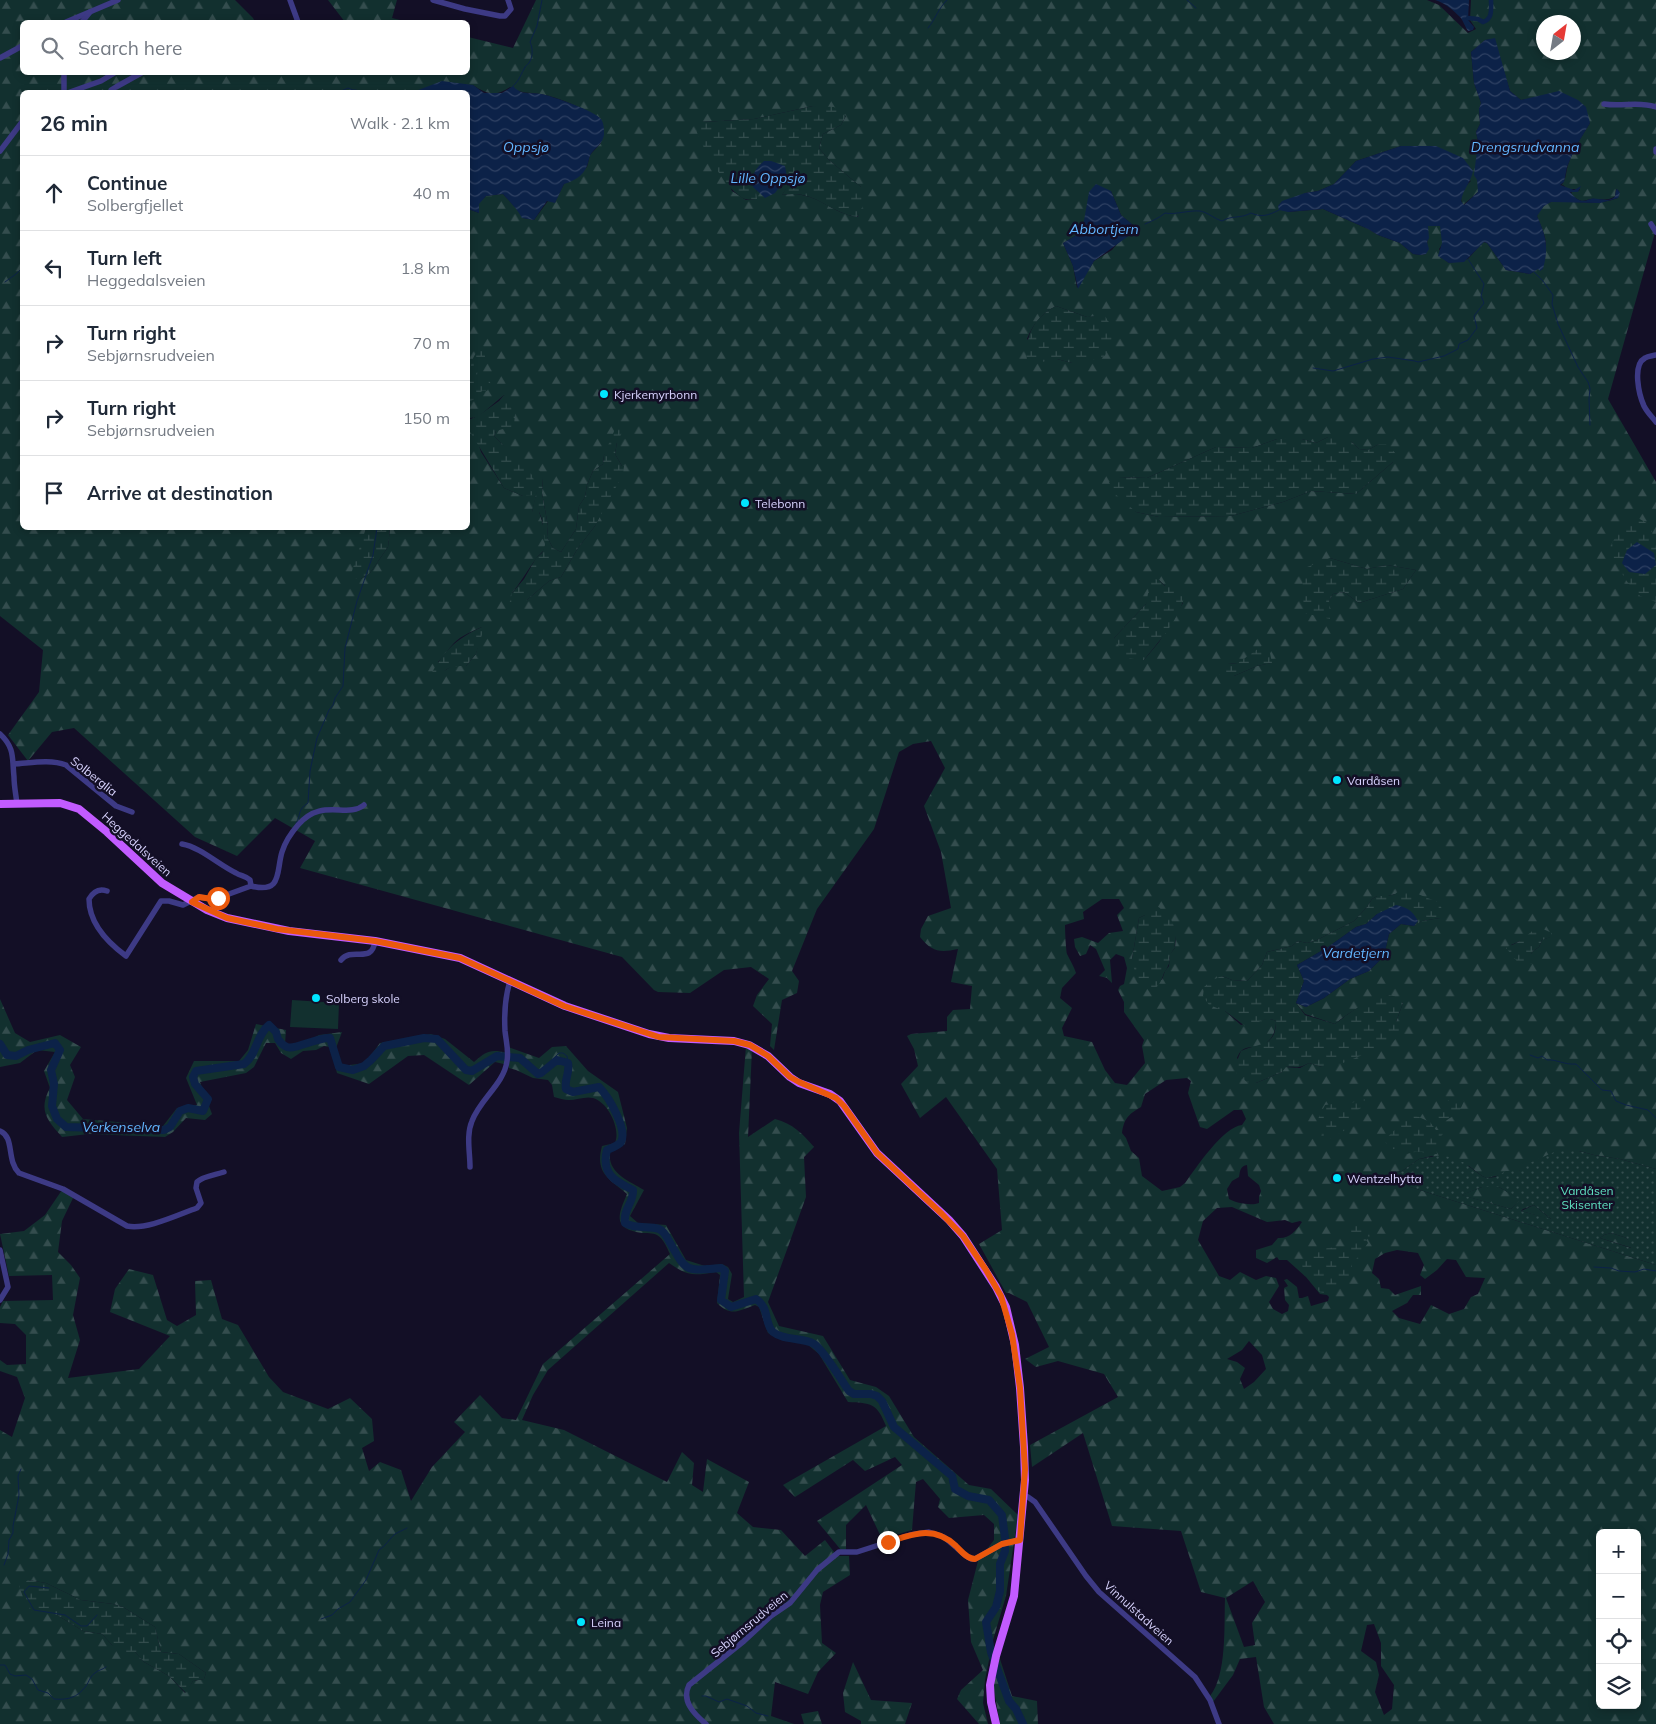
<!DOCTYPE html>
<meta charset="utf-8">
<style>
:root{--surface:#fff;--page:#f6f6f7;--text:#1f2937;--muted:#747a83;--line:#e0e1e3}
body{margin:0;font-family:Mulish,sans-serif;background:var(--page);color:var(--text)}
.controls{position:absolute;right:15px;bottom:15px;display:grid;overflow:hidden;border-radius:8px;box-shadow:0 2px 8px #0003}
.controls button{width:45px;height:45px;display:grid;place-items:center;padding:0;border:0;border-bottom:1px solid var(--line);background:var(--surface);color:var(--text);font:25px sans-serif}
.compass{position:absolute;left:1536px;top:15px;width:45px;height:45px;border-radius:50%;background:var(--surface);box-shadow:0 2px 8px #0003;rotate:31deg}
.stop{position:absolute;width:15px;height:15px;margin:-11px;border:4px solid #ea580c;border-radius:50%;background:#fff}
.stop.end{background:#ea580c;border-color:#fff;box-shadow:0 1px 5px #0008}
.list{margin:0;padding:0;list-style:none}
h2{display:flex;justify-content:space-between;align-items:center;height:65px;margin:0;padding:0 20px;font-size:21px}
h2 small{font-size:16px;font-weight:400;color:var(--muted)}
.list li{display:grid;grid-template-columns:32px 1fr auto;gap:15px;align-items:center;box-sizing:border-box;height:75px;padding:0 20px;border-top:1px solid var(--line)}
.list b{display:block;font-size:19px;white-space:nowrap}
.list p{margin:0;font-size:16px;white-space:nowrap;color:var(--muted)}
.list em{font-size:16px;font-style:normal;color:var(--muted)}
.icon{flex:none;width:28px;height:28px;fill:none;stroke:currentColor;stroke-width:2;stroke-linecap:round;stroke-linejoin:round}
.map{position:relative;flex:none;width:1656px;height:1724px;overflow:hidden}
.search{position:absolute;background:var(--surface);box-shadow:0 2px 8px #0003;left:20px;top:20px;width:450px;height:55px;display:flex;align-items:center;gap:12px;box-sizing:border-box;padding:0 18px;border-radius:8px;color:var(--muted);font-size:19px}
.panel{position:absolute;background:var(--surface);box-shadow:0 2px 8px #0003;left:20px;top:90px;width:450px;height:440px;border-radius:8px}
.map>svg:first-child{display:block}
.forest{fill:url(#forest-firs);fill-rule:evenodd}
.wetland{fill:url(#wetland-marsh)}
.park{fill:url(#park-dots);fill-rule:evenodd}
.pitch{fill:#12302f}
.water{fill:url(#water-waves)}
.lines{fill:none;stroke-linecap:round;stroke-linejoin:round}
.stream{stroke:#0c2248;stroke-width:1}
.canal{stroke:#0c2248;stroke-width:4.5}
.river{stroke:#0c2248;stroke-width:8}
.minor{stroke:#3d3a85;stroke-width:5.5}
.major{stroke:#c25bff;stroke-width:8}
.route{stroke:#ea580c;stroke-width:6}
.poi-dot{fill:#00e5ff;stroke:#130f26;stroke-width:2}
.labels{text-anchor:middle;dominant-baseline:central;stroke-width:5;stroke-linejoin:round;paint-order:stroke}
.poi-label{font-size:12px;fill:#d9d4ff;stroke:#130f26;text-anchor:start}
.street-label{font-size:12px;fill:#d9d4ff;stroke:#130f26}
.park-label{font-size:12px;fill:#5fe0c0;stroke:#130f26}
.water-label{font-size:14px;font-style:italic;fill:#62b6ff;stroke:#130f26}
</style>
<div class="map">
<svg width="1656" height="1724" viewBox="0 0 1656 1724">
<defs>
<pattern id="forest-firs" width="22" height="20" patternUnits="userSpaceOnUse" patternTransform="scale(1.25)"><rect width="22" height="20" fill="#12302f"/><path d="M5 1l3.5 6h-7zM16 11l3.5 6h-7z" fill="#344d4e"/></pattern>
<pattern id="wetland-marsh" width="20" height="14" patternUnits="userSpaceOnUse" patternTransform="scale(1.25)"><rect width="20" height="14" fill="#12302f"/><path d="M1 5h8M5 5V1M11 12h8M15 12V8" fill="none" stroke="#344d4e"/></pattern>
<pattern id="park-dots" width="8" height="8" patternUnits="userSpaceOnUse" patternTransform="scale(1.25)"><rect width="8" height="8" fill="#12302f"/><path d="M2 2h.1M6 6h.1" fill="none" stroke="#344d4e" stroke-width="1.8" stroke-linecap="round"/></pattern>
<pattern id="water-waves" width="16" height="10" patternUnits="userSpaceOnUse" patternTransform="scale(1.25)"><rect width="16" height="10" fill="#0c2248"/><path d="M0 5q4-4 8 0t8 0" fill="none" stroke="#2f4163"/></pattern>
</defs>
<rect width="100%" height="100%" fill="#130f26"/>
<g class="forest">
<path d="M0 0H235L253 18 255 22H22V72H468V37L513 48 536 0H1427L1439 5 1468 33 1476 29 1470 20 1471 0H1656V229L1608 399 1656 482V1169L1620 1159 1594 1155 1579 1151 1519 1171 1487 1178 1482 1176 1469 1166 1432 1156 1419 1159 1402 1171 1392 1173 1394 1180 1404 1185 1656 1265V1724H1274L1264 1707 1256 1657 1240 1659 1233 1675 1213 1702 1210 1696C1227 1675 1224 1626 1225 1598L1201 1592 1181 1531 1112 1526 1083 1433 1032 1467 1030 1445 1118 1397 1104 1374 1058 1361 1036 1367 1025 1359 1049 1347 1027 1302 1009 1293H1006L979 1244 1002 1230 997 1169 946 1097 920 1118 901 1084 918 1066 914 1049 907 1036 911 1034 947 1031V1017L953 1010 970 1009 972 986 951 982 958 949C940 953 932 952 920 937L921 929 928 916 951 908 941 852 924 806 945 768 931 741 913 744 899 752 874 829 817 909 792 971 799 981 797 993 782 1000 774 1050 770 1046 772 1024 753 1006 757 995 769 979 751 967 724 970 690 993 658 992 654 990 622 957 300 868 315 841 275 818 237 856 195 837 74 728 52 732 28 761 8 735 39 692 43 650 0 616ZM1544 22H1574V52H1544ZM1494 39 1510 91 1521 100 1538 97 1590 123C1582 136 1573 150 1568 165 1565 175 1567 178 1561 186L1563 185 1568 189H1580L1579 191H1572L1571 195C1575 197 1578 200 1582 201 1587 201 1590 198 1595 199 1602 199 1609 201 1615 196L1616 189 1619 191 1618 198C1601 205 1584 202 1566 202 1561 202 1556 201 1551 202 1544 204 1539 210 1537 216 1544 234 1551 244 1541 263 1538 268 1536 271 1530 274L1506 270 1487 243 1483 242 1468 259 1449 263 1446 261 1439 249 1443 243 1441 226H1427C1429 238 1427 242 1426 254L1420 255 1413 254 1400 243 1378 235 1368 229 1323 209 1288 212 1305 193 1318 191 1334 184 1356 161 1401 146 1471 181C1464 187 1458 196 1463 205L1478 192V142L1476 132 1480 124 1479 109 1481 103 1474 83 1471 52 1485 40ZM473 85C486 94 496 97 510 87 522 94 528 92 541 94 561 98 582 108 600 118L601 143 590 155 587 167 564 184 555 202 548 201 534 220 523 218C517 208 510 202 503 194L486 196 478 204 479 213 468 209V528H390L388 547 370 573 361 579 366 528H22V92H413L416 91ZM813 106 846 116 841 125 823 134 819 148 829 160 861 187 858 217C830 214 816 189 782 195L788 186 778 171 766 168 756 192V199L746 200 732 191 702 122 754 119ZM1111 191 1121 215 1133 225 1112 250 1094 261 1077 288 1073 266 1063 243 1082 232ZM1056 306 1087 317 1104 316 1072 363 1057 359 1027 339C1033 324 1041 314 1056 306ZM504 395 508 403 494 436 507 449 523 496 504 488 481 452 470 418 478 417ZM1328 437 1352 442 1359 449 1368 450 1379 444 1393 462 1356 494 1311 491 1283 502 1231 516 1159 517 1136 512 1118 477 1147 478 1216 447 1252 448 1277 439H1302L1316 443ZM617 442 615 454 622 466 595 526 578 548 561 577 549 581 527 600 512 593C521 582 527 571 535 560 538 555 543 553 545 547 547 539 542 520 539 512H532L538 488V477L543 478 542 493 548 526 547 537 553 548 561 552 576 529 579 506 585 497 587 485 593 471 603 464 604 455ZM1330 558 1367 569 1387 565 1416 570 1403 589 1359 603 1344 592 1333 594 1329 601ZM1159 580 1183 603 1159 642 1144 660 1114 638 1146 604ZM482 627 476 654 466 666H452L444 671 438 662C444 656 448 649 454 643 461 636 472 631 482 627ZM1238 663H1271L1257 666 1234 676 1228 664ZM1395 894 1440 918 1422 921 1414 926 1401 924 1389 934 1384 956 1369 971 1350 979 1324 998 1306 1007 1296 1003 1305 1014 1335 1024C1351 1010 1369 1001 1389 995L1403 1003 1396 1022 1322 1067 1309 1063 1300 1068 1285 1067 1282 1072 1256 1083 1237 1058C1238 1056 1239 1053 1241 1051 1245 1047 1251 1047 1256 1047 1270 1045 1276 1033 1276 1021 1266 1016 1252 1022 1241 1025L1225 1011 1222 976 1232 980 1247 981 1262 965 1267 952 1292 946 1298 941 1307 943 1317 940 1354 921 1367 907 1372 899 1377 896H1388ZM1102 899H1119L1124 908 1117 915 1123 931 1109 933 1098 943 1082 937 1074 939 1075 947 1080 956 1086 954 1090 945 1096 949 1105 970 1099 976 1107 978 1112 983 1110 960 1116 954 1124 957 1127 968 1124 984 1120 986 1118 990 1124 1002V1012L1144 1040 1142 1046 1145 1063 1127 1085 1115 1083 1105 1070 1092 1042 1064 1036 1062 1028 1072 1008 1060 998 1062 988 1076 973C1074 967 1070 960 1067 954 1066 950 1065 930 1065 925L1084 919 1083 912ZM1145 915 1176 936 1175 948 1170 954 1169 966 1165 971 1162 980 1132 959 1139 918ZM1550 937 1542 940 1539 947 1533 951 1531 954 1511 945 1520 941ZM1187 1078 1191 1081 1188 1093 1200 1127 1207 1129 1234 1110H1242L1246 1119 1242 1125C1223 1127 1196 1168 1185 1183L1180 1187 1162 1191 1142 1176 1139 1158 1131 1151 1126 1138 1122 1133C1124 1118 1129 1114 1141 1107L1145 1094 1166 1080ZM1247 1165 1248 1176 1259 1185 1261 1191 1259 1197V1203C1251 1206 1236 1203 1229 1199L1227 1189 1232 1181 1239 1177C1240 1171 1240 1166 1247 1165ZM1232 1207 1267 1222 1285 1220 1292 1223 1300 1221 1302 1222C1296 1231 1289 1239 1278 1238L1272 1245 1256 1250V1258L1267 1263 1277 1257 1279 1260H1287L1306 1277 1320 1294 1327 1295 1329 1297 1328 1301 1311 1306 1308 1296 1302 1298H1299L1297 1287 1287 1279 1284 1280 1288 1286 1284 1288 1285 1300 1289 1305 1288 1311 1282 1314 1273 1309 1269 1302 1279 1286 1276 1278 1266 1276 1256 1280 1240 1272 1230 1280 1219 1276 1198 1240 1203 1221 1217 1208ZM1397 1250 1418 1253 1424 1265 1420 1275 1425 1279 1437 1270 1447 1259 1456 1260 1466 1277 1485 1278 1478 1294 1471 1297 1464 1309 1449 1314 1431 1305 1420 1324 1399 1318 1392 1311 1407 1303 1413 1295H1421V1286L1395 1295 1389 1289 1381 1288 1379 1279 1372 1273 1375 1259 1385 1253ZM1249 1341 1262 1355 1266 1369 1254 1382 1244 1389 1240 1379 1245 1368 1237 1362 1227 1359 1242 1350ZM1600 1533H1637V1705H1600ZM1253 1581 1265 1602 1252 1623 1255 1645 1244 1647 1226 1598ZM1374 1624 1381 1643V1666L1394 1685 1392 1709 1384 1715 1375 1692 1379 1675 1376 1662 1361 1651 1367 1625Z"/>
<polygon points="328,0 397,0 392,18 408,22 345,22"/>
<path d="M0 999 15 1033 30 1042 60 1035 81 1047 70 1065 75 1077 67 1100 83 1119 163 1126 177 1108 197 1105 186 1078 194 1061H239L248 1050 256 1024 286 1030 285 1044 294 1048 319 1035 342 1032 336 1048 342 1066 365 1063 380 1043 431 1034 445 1039 474 1062C487 1051 490 1049 507 1053L508 1065 495 1062 469 1085 424 1055 408 1056 369 1084 337 1073 330 1047 324 1046 316 1050 303 1051 291 1059 281 1053 275 1043H266L254 1067 246 1073 200 1082 212 1114 205 1120 186 1118 173 1132 165 1137 89 1134 62 1137C47 1120 38 1110 50 1088L44 1071 55 1052 37 1050 20 1063 0 1067Z"/>
<path d="M566 1046 588 1071 618 1092 627 1128 625 1144 610 1152C607 1173 629 1181 644 1190L630 1216 638 1223 666 1225 686 1260 705 1266 722 1264 728 1267 732 1274 728 1299 733 1302 744 1297 739 1133 746 1046 752 1049 748 1137 775 1119C793 1124 802 1133 814 1147L804 1157 806 1197 768 1302 779 1326 823 1336 850 1380 876 1387 889 1396 914 1437 969 1485 991 1489 1018 1515 1006 1596 993 1640 985 1680 983 1703 988 1724H979L957 1699 961 1690 983 1670 971 1642 968 1600 978 1561 994 1540V1524L984 1515 949 1518 938 1507 940 1499 923 1479 916 1482 912 1530 882 1539 866 1505 846 1525V1550H841L817 1521 902 1465 895 1457 865 1471 853 1460 795 1497 783 1485 886 1426C877 1403 871 1403 848 1402L819 1354 807 1344 775 1337 768 1333 759 1307 755 1305C738 1311 731 1317 717 1303L720 1275 716 1272C692 1276 688 1276 669 1263L548 1370 533 1395 522 1420 564 1430 667 1482 682 1452 694 1463 692 1485 703 1492 707 1459 749 1482 737 1513 753 1527 781 1530 805 1556 825 1540 837 1556H849L850 1575 823 1592 820 1605 822 1643 836 1653 818 1672 808 1694 775 1682 771 1716 794 1724H0V1430L12 1437 25 1398 17 1377 0 1371V1360L7 1365 26 1364V1335L15 1324 0 1323V1307L3 1301 53 1300 52 1275 9 1276 0 1234 24 1231 45 1215 62 1190 74 1196 62 1221 58 1252 71 1265 80 1278 73 1315 80 1340 68 1378 139 1369 170 1336 110 1312 115 1289 129 1269 153 1275 167 1320 177 1326 196 1315 195 1281 211 1280 222 1319 238 1325 269 1377 283 1392 328 1409 350 1398 372 1419 374 1441 362 1448 369 1471 380 1462 401 1470 411 1501 432 1467 465 1432 454 1422 480 1395 502 1418 516 1420 543 1364 670 1254C667 1248 664 1239 657 1235 653 1233 646 1233 642 1233 612 1229 618 1215 627 1194 608 1178 595 1173 602 1146L615 1143C621 1129 608 1102 593 1098 586 1096 576 1100 569 1100 564 1100 559 1098 554 1097L552 1085 548 1080 533 1078 516 1070 509 1068 508 1047 539 1058 552 1047ZM28 1580 46 1583 81 1600 113 1604 123 1607 155 1627 161 1652 179 1654 206 1673 204 1679 193 1681 185 1693 169 1676 144 1662 135 1652 112 1645 102 1634 83 1631 57 1615Z"/>
<polygon points="1482,1187 1499,1187 1521,1200 1511,1209 1461,1195"/>
<polygon points="1534,1205 1552,1220 1521,1211"/>
<polygon points="1611,1233 1627,1238 1632,1248 1600,1238 1604,1235"/>
<polygon points="999,1656 1012,1696 1037,1701 1038,1724 1000,1724 993,1684"/>
<polygon points="853,1662 871,1700 912,1703 905,1724 861,1724 861,1721 845,1712 843,1693"/>
<polygon points="818,1711 822,1724 804,1724 801,1714"/>
</g>
<g class="wetland">
<path d="M813 106 834 107 846 116 841 125 823 134 819 148 829 160 861 187 866 200 857 217C829 213 815 189 782 195L788 185 778 171 766 168 756 192 757 199C753 199 748 200 745 199 728 193 703 149 697 132L702 122 754 119Z"/>
<path d="M1056 306 1087 317 1104 315C1118 333 1113 338 1105 356L1092 360 1072 363 1057 359 1031 364 1027 361C1025 336 1033 318 1056 306Z"/>
<path d="M482 346 484 347 485 357 477 374 479 380 481 381 485 378 488 379 491 384 487 391H482L475 399 468 402V383L473 369 471 366C472 358 476 352 482 346Z"/>
<path d="M504 395 508 398V403L515 413 514 426 496 431 494 436C510 454 539 466 535 495L523 496 504 488 469 430 468 420 478 416 499 401Z"/>
<path d="M615 429 619 428 623 431 617 442 615 454 622 466H624L623 474 595 526 578 548 561 577 549 581 527 600 512 606 509 605 512 593 524 579 536 558 542 553 545 545 542 519 539 512H532C535 496 541 484 535 469L538 467 543 478 542 493 548 526 547 537 553 548 561 552 576 529 579 506 585 497 587 485 593 471 603 464 604 455Z"/>
<polygon points="1328,437 1341,437 1352,442 1359,449 1368,450 1379,444 1387,444 1396,454 1393,462 1356,494 1311,491 1283,502 1231,516 1159,517 1136,512 1114,493 1109,482 1118,477 1147,478 1216,447 1252,448 1277,439 1302,439 1316,443"/>
<polygon points="1638,518 1650,525 1656,548 1656,602 1640,596 1628,583 1614,561 1612,543 1625,523"/>
<polygon points="366,528 390,528 388,547 370,573 361,579 353,578 351,574"/>
<polygon points="1330,558 1367,569 1387,565 1416,570 1403,589 1359,603 1344,592 1333,594 1329,601 1330,619 1304,613 1302,569"/>
<path d="M1151 578 1159 580 1165 586H1174L1185 593C1181 618 1159 641 1144 660L1125 658 1114 638 1146 604Z"/>
<path d="M482 627 484 628 476 654 466 666C450 666 447 667 437 679L429 678C443 652 455 639 482 627Z"/>
<polygon points="1262,646 1270,653 1272,663 1257,666 1234,676 1219,675 1219,668 1228,664 1238,663"/>
<path d="M1403 888 1440 903 1443 914 1440 918 1422 921 1414 926 1418 920 1377 914 1366 924 1356 927 1328 947 1297 965 1304 981 1296 1003 1305 1015 1335 1024C1347 1014 1373 996 1389 995 1394 995 1399 999 1403 1003L1396 1022 1402 1026 1400 1034 1392 1043 1333 1067H1322L1309 1063C1295 1070 1297 1066 1286 1067L1282 1072 1256 1083 1247 1082 1237 1074 1234 1068 1241 1051C1259 1042 1276 1048 1276 1021 1265 1016 1257 1022 1249 1029L1225 1011 1209 1005 1203 996 1204 987 1212 980 1222 976 1232 980 1247 981 1262 965 1267 952 1292 946 1298 941 1307 943 1317 940 1354 921 1367 907 1372 899 1377 896H1388L1395 894Z"/>
<path d="M1155 905 1160 908 1163 915 1169 916C1172 921 1176 929 1176 936 1176 940 1174 944 1175 948 1166 958 1172 959 1168 966 1167 969 1165 971 1164 973 1161 982 1158 988 1150 992L1145 986 1137 982 1132 959 1139 918 1145 915 1151 906Z"/>
<polygon points="1536,928 1543,929 1552,933 1551,937 1542,940 1539,947 1533,951 1531,954 1535,961 1534,963 1520,965 1506,948 1520,941"/>
<path d="M1363 1097 1365 1100 1361 1108C1352 1113 1349 1119 1347 1129L1326 1141 1321 1139 1322 1132 1317 1121 1325 1105 1333 1104 1345 1107Z"/>
<path d="M1456 1097 1461 1098 1464 1101 1459 1112 1444 1122 1434 1120V1116L1439 1114C1443 1106 1446 1099 1456 1097Z"/>
<path d="M1412 1114 1430 1122 1436 1130H1441L1443 1134C1436 1141 1436 1145 1437 1154 1429 1155 1423 1151 1415 1152 1410 1152 1407 1155 1402 1155L1398 1149H1391L1385 1142 1386 1138C1396 1130 1402 1120 1412 1114Z"/>
<polygon points="1354,1225 1369,1227 1374,1235 1373,1237 1348,1234 1346,1230 1348,1227"/>
<path d="M1355 1238 1366 1239 1368 1243 1352 1265 1351 1273 1346 1281 1332 1294 1319 1292 1315 1282 1304 1275 1302 1264 1305 1256C1317 1249 1331 1246 1344 1248Z"/>
<polygon points="28,1580 46,1583 81,1600 113,1604 123,1607 155,1627 161,1652 179,1654 206,1673 204,1679 193,1681 186,1693 169,1676 144,1662 135,1652 124,1653 112,1645 102,1634 83,1631 57,1615 33,1613 23,1597 19,1586"/>
</g>
<path class="park" d="M1559 1150 1579 1151 1594 1155 1620 1159 1656 1169V1265L1404 1185 1394 1180 1392 1176V1173L1402 1171 1419 1159 1442 1155 1449 1157 1455 1162H1463L1482 1176 1487 1178 1495 1177 1506 1171H1519L1529 1163ZM1482 1187H1499L1520 1200 1511 1209 1462 1195ZM1534 1205 1551 1219 1521 1211 1523 1209ZM1611 1233 1627 1238 1631 1248 1600 1238 1604 1235Z"/>
<polygon class="pitch" points="292,1000 339,1003 338,1029 290,1027"/>
<g class="water">
<path d="M1435 0H1469L1468 20 1474 27 1473 30 1468 31C1465 27 1463 20 1460 17 1453 10 1445 3 1435 0Z"/>
<path d="M1495 38 1510 91 1521 100 1559 91 1578 100 1586 107 1590 123 1575 148 1567 167 1564 182 1560 185 1574 190 1581 186 1578 192H1570C1573 195 1576 199 1579 200 1585 202 1586 200 1591 199 1597 197 1610 204 1615 196 1616 194 1615 191 1617 189L1620 193 1618 198 1600 203 1551 202 1544 206 1537 216C1546 236 1549 247 1543 269L1540 271 1538 269 1530 274 1506 270 1487 243 1484 242 1464 262 1449 263 1438 256 1442 243 1440 226H1428L1429 238 1427 242 1429 249 1426 254 1420 255 1413 254 1400 243 1378 235 1368 229 1323 209 1288 212 1279 210 1278 206 1282 201 1305 193 1318 191 1334 184 1356 161 1401 146H1436L1463 158 1473 171C1471 182 1463 189 1461 201L1464 205 1478 192 1477 180 1474 175 1478 142 1476 132 1480 124 1479 109 1481 103 1474 83 1471 52 1485 40Z"/>
<path d="M442 81 473 85 484 93H502L513 86C522 96 530 92 541 94 552 96 595 111 601 119 604 124 604 128 604 134 603 146 591 149 589 159 586 174 577 180 564 184L555 203 547 201 534 220 522 218C517 209 510 202 503 194L486 196 479 204V213L468 209V92H413Z"/>
<path d="M764 161H771L785 166 787 177 775 193 765 198 753 187C751 175 755 169 764 161Z"/>
<polygon points="1096,184 1111,191 1121,215 1133,225 1134,232 1094,261 1078,289 1073,266 1063,243 1082,232 1089,192"/>
<polygon points="1637,542 1654,553 1656,565 1645,574 1629,572 1622,563 1627,550"/>
<path d="M1396 905C1408 908 1412 910 1418 921L1414 926 1401 924 1389 934 1384 956 1369 971 1350 979 1324 998 1306 1007 1296 1003 1304 981 1297 965 1328 947 1356 927 1366 924 1377 914Z"/>
</g>
<g class="lines">
<g class="stream">
<polyline points="1187,0 1196,8"/>
<path d="M928 28C936 18 938 9 947 0"/>
<path d="M513 86C519 81 520 76 524 69 525 66 527 65 529 63 533 57 533 48 530 42L537 26 542 0"/>
<polyline points="339,92 348,88 353,90 356,90 360,92"/>
<path d="M1145 224C1152 221 1159 218 1165 213 1176 215 1188 210 1200 211 1207 212 1215 219 1222 221 1232 215 1240 219 1251 213 1262 218 1269 215 1279 210"/>
<polyline points="1534,272 1543,281 1553,295 1552,304 1558,324 1578,367 1588,382 1590,388 1589,399 1590,425"/>
<polyline points="5,282 16,274 22,268"/>
<polyline points="1313,368 1333,371 1373,359 1388,357 1415,361 1418,362 1444,356 1458,349 1459,344 1468,340 1477,328 1474,316 1484,303 1481,296 1484,284 1468,259"/>
<path d="M296 823C302 813 297 810 308 803L310 771 317 738 329 710 333 705 335 698 343 686 345 648 357 601 373 555 377 528"/>
<path d="M1530 1055 1538 1058 1542 1056 1547 1060C1556 1059 1564 1065 1576 1064L1602 1090 1611 1091 1616 1101 1626 1105 1648 1110 1656 1118"/>
<polyline points="553,1062 555,1057 559,1053 563,1053 567,1056 568,1063"/>
<polyline points="1594,1267 1611,1268 1619,1271 1635,1272 1644,1269 1656,1271"/>
<polyline points="4,1565 8,1554 9,1540 13,1533 13,1526 19,1495 18,1476 21,1469"/>
<polyline points="49,1588 29,1586 24,1592 34,1610 65,1615 81,1626 87,1626 97,1615"/>
<path d="M321 1619 332 1615 338 1609 350 1602 366 1580 379 1550C386 1546 389 1539 395 1534 398 1532 404 1530 407 1528"/>
<path d="M0 1665H5L10 1674 15 1676 26 1675 32 1679 38 1690 48 1693 54 1699C68 1700 77 1698 86 1686 89 1682 90 1676 95 1673 98 1670 102 1670 106 1667"/>
<polyline points="702,1696 706,1696 719,1702 727,1699 747,1706 756,1713 768,1716"/>
</g>
<path class="canal" d="M1468 18 1478 19 1483 22C1493 19 1491 9 1491 0"/>
<path class="river" d="M0 1044 7 1055 16 1056 28 1050 55 1043 60 1050 51 1070 54 1084 52 1106 57 1119 66 1127 164 1130 170 1127 180 1111 188 1108 203 1111 208 1099 195 1084 193 1077 196 1071 244 1064C257 1055 256 1035 269 1025L276 1032 278 1039C280 1042 284 1046 287 1047 295 1050 318 1037 330 1038L339 1067 353 1070 364 1066 371 1060 384 1046 424 1038 437 1039 466 1070 472 1071 497 1056 520 1058 538 1074 541 1073 557 1060 568 1063C570 1074 564 1079 566 1089L573 1092 599 1087C608 1096 628 1129 621 1142 618 1146 611 1148 607 1150 601 1173 614 1181 633 1190 634 1202 623 1209 625 1223 637 1230 649 1225 659 1229 664 1231 667 1237 669 1241 687 1273 685 1271 721 1268L725 1271 721 1300 731 1307 756 1299C770 1308 764 1324 773 1332 784 1341 803 1337 814 1344 824 1350 841 1380 849 1391L854 1394H871L877 1396 882 1401 894 1427 952 1476 955 1489 968 1496 989 1500 1002 1515 1005 1538V1551L1000 1564V1591L996 1607 986 1622 991 1652 1002 1682 1009 1701 1016 1709 1023 1724"/>
<g class="minor">
<polyline points="290,0 298,22"/>
<polyline points="433,0 465,9 500,16 505,16 511,9 508,0"/>
<polyline points="66,22 118,0"/>
<polyline points="82,22 90,12"/>
<polyline points="0,58 22,46"/>
<polyline points="64,92 64,72"/>
<polyline points="70,92 101,81 116,72"/>
<polyline points="111,92 111,90 116,87 143,72"/>
<path d="M1604 104C1622 107 1639 101 1656 107"/>
<polyline points="1656,149 1656,152"/>
<polyline points="0,151 22,122"/>
<polyline points="1651,224 1656,232"/>
<path d="M1656 355C1652 356 1648 356 1645 358 1632 365 1639 395 1644 406 1647 412 1652 417 1656 422"/>
<path d="M0 734C15 748 12 758 14 777 14 786 16 795 17 804"/>
<path d="M14 764C31 763 50 759 66 765L116 806 132 812"/>
<path d="M251 886C283 894 276 871 282 852 285 842 291 833 298 825 322 797 347 819 364 805"/>
<path d="M107 891C99 888 93 892 89 899 89 923 107 942 126 956L161 901H169L183 905 199 897 211 899 218 898 251 886 250 880C246 876 241 876 236 873 219 865 200 847 182 844"/>
<path d="M341 960C352 946 372 965 375 941"/>
<path d="M0 1131C15 1137 6 1160 19 1173L63 1189 127 1226C147 1230 177 1215 197 1208L201 1203 196 1188 197 1182C203 1176 215 1175 224 1172"/>
<path d="M470 1167C470 1152 466 1135 472 1121 480 1099 504 1084 507 1061 509 1051 506 1041 505 1031 504 1013 505 997 510 981"/>
<polyline points="0,1250 8,1287 0,1300"/>
<polyline points="1024,1496 1028,1497 1035,1502 1086,1576 1099,1592 1195,1677 1210,1700 1219,1724"/>
<path d="M706 1724C694 1714 681 1701 689 1685L744 1641 771 1616 790 1603 817 1570 839 1552H857L910 1535 929 1532 944 1537 966 1556 971 1559H975L1002 1544 1020 1540"/>
</g>
<polyline class="major" points="0,804 60,803 79,809 107,832 162,883 207,910 227,918 289,931 375,941 460,958 565,1006 649,1034 669,1038 734,1041 749,1045 768,1056 790,1077 799,1083 830,1094 840,1101 877,1153 949,1220 963,1236 996,1287 1006,1307 1010,1324 1015,1345 1020,1388 1024,1447 1025,1480 1014,1596 996,1656 990,1685 991,1702 996,1724"/>
</g>
<g class="lines">
<path class="route" d="M218 898 212 899 199 897 192 902 227 918 277 929 375 941 460 958 564 1006 659 1037 734 1041 750 1045 768 1056 790 1077 799 1082 836 1098 844 1106 877 1153 942 1214 963 1236 986 1270 1001 1296 1012 1334 1020 1388 1025 1469 1020 1540 1002 1544 975 1559C967 1559 961 1551 956 1546 934 1525 913 1534 888 1542"/>
</g>
<g class="poi-dot">
<circle cx="604" cy="394" r="5"/>
<circle cx="745" cy="503" r="5"/>
<circle cx="1337" cy="780" r="5"/>
<circle cx="316" cy="998" r="5"/>
<circle cx="1337" cy="1178" r="5"/>
<circle cx="581" cy="1622" r="5"/>
</g>
<g class="labels">
<g class="poi-label">
<text x="614" y="394">Kjerkemyrbonn</text>
<text x="755" y="503">Telebonn</text>
<text x="1347" y="780">Vardåsen</text>
<text x="326" y="998">Solberg skole</text>
<text x="1347" y="1178">Wentzelhytta</text>
<text x="591" y="1622">Leina</text>
</g>
<g class="street-label">
<text transform="translate(94 776) rotate(38)">Solberglia</text>
<text transform="translate(137 844) rotate(42)">Heggedalsveien</text>
<text transform="translate(1139 1613) rotate(42)">Vinnulstadveien</text>
<text transform="translate(749 1624) rotate(-40)">Sebjørnsrudveien</text>
</g>
<g class="park-label">
<text x="1587" y="1190">Vardåsen<tspan x="1587" dy="14">Skisenter</tspan></text>
</g>
<g class="water-label">
<text x="526" y="147">Oppsjø</text>
<text x="1525" y="147">Drengsrudvanna</text>
<text x="768" y="178">Lille Oppsjø</text>
<text x="1104" y="229">Abbortjern</text>
<text x="1356" y="953">Vardetjern</text>
<text x="121" y="1127">Verkenselva</text>
</g>
</g>
</svg>
<div class="controls">
<button>+</button>
<button>−</button>
<button><svg class="icon" aria-label="locate" viewBox="0 0 24 24"><circle cx="12" cy="12" r="6"/><path d="M12 2v4M12 18v4M2 12h4M18 12h4"/></svg></button>
<button><svg class="icon" aria-label="layers" viewBox="0 0 24 24"><path d="M12 4l9 5-9 5-9-5zM3 14l9 5 9-5"/></svg></button>
</div>
<svg class="compass" viewBox="-18 -18 36 36"><path d="M0-13l5 13h-10z" fill="#e53935"/><path d="M0 13l5-13h-10z" fill="#747a83"/></svg>
<div class="stop" style="left:218px;top:898px"></div>
<div class="stop end" style="left:888px;top:1542px"></div>
<div class="search"><svg class="icon" aria-label="search" viewBox="0 0 24 24"><circle cx="10" cy="10" r="6"/><path d="M15 15l6 6"/></svg>Search here</div>
<section class="panel">
<h2>26 min<small>Walk · 2.1 km</small></h2>
<ul class="list">
<li><svg class="icon" aria-label="ahead" viewBox="0 0 24 24"><path d="M12 20V5M6 11l6-6 6 6"/></svg><div><b>Continue</b><p>Solbergfjellet</p></div><em>40 m</em></li>
<li><svg class="icon" aria-label="left" viewBox="0 0 24 24"><path d="M17 20v-9H6M10 6l-5 5 5 5"/></svg><div><b>Turn left</b><p>Heggedalsveien</p></div><em>1.8 km</em></li>
<li><svg class="icon" aria-label="right" viewBox="0 0 24 24"><path d="M7 20v-9h11M14 6l5 5-5 5"/></svg><div><b>Turn right</b><p>Sebjørnsrudveien</p></div><em>70 m</em></li>
<li><svg class="icon" aria-label="right" viewBox="0 0 24 24"><path d="M7 20v-9h11M14 6l5 5-5 5"/></svg><div><b>Turn right</b><p>Sebjørnsrudveien</p></div><em>150 m</em></li>
<li><svg class="icon" aria-label="arrive" viewBox="0 0 24 24"><path d="M6 21V4h12l-3 4 3 4H6"/></svg><div><b>Arrive at destination</b></div></li>
</ul>
</section>
</div>
